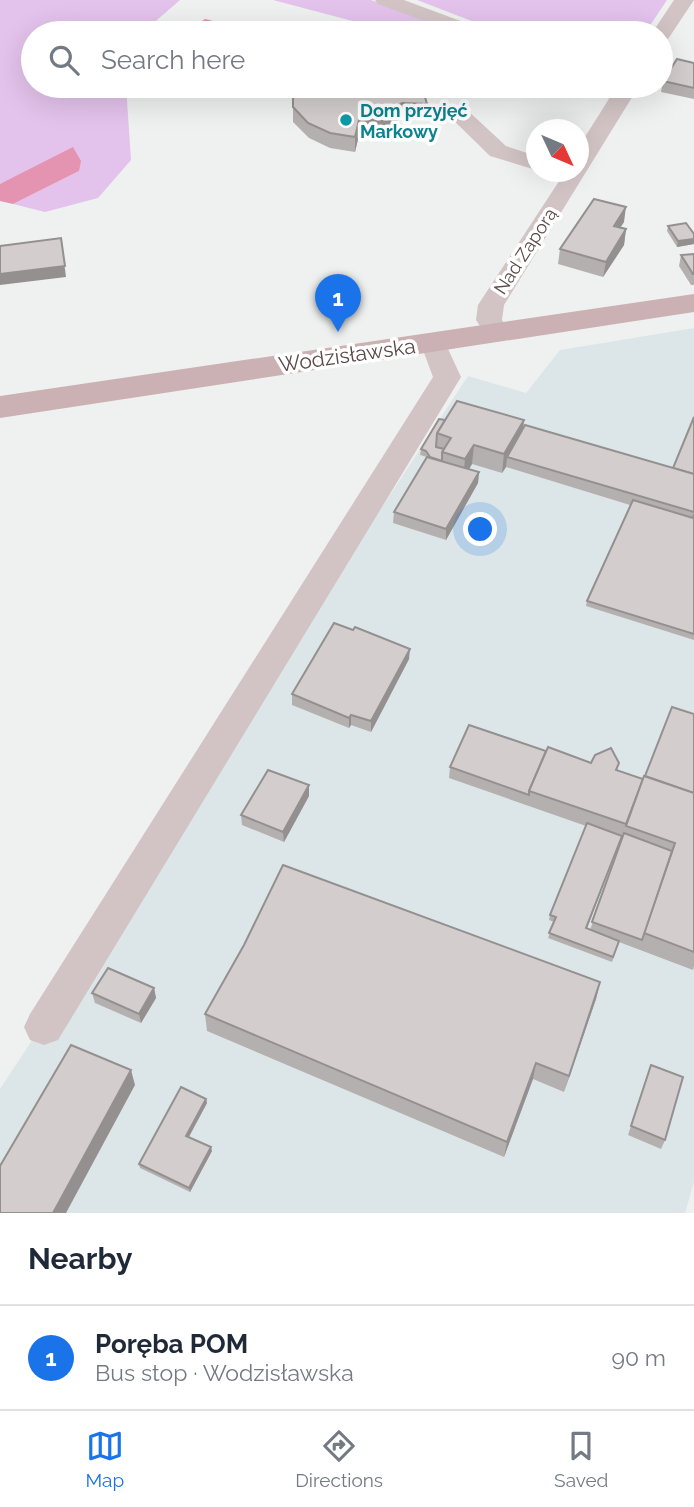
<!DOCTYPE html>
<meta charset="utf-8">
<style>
:root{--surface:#fff;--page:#f2f2f3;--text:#1f2937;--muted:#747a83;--line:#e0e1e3;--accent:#1a73e8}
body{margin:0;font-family:Raleway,sans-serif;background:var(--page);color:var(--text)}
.compass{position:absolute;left:526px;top:119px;width:63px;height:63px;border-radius:50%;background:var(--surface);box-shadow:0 7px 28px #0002;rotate:134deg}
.you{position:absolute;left:481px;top:530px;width:24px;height:24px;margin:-18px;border:5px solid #fff;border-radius:50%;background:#1a73e8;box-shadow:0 0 0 10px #1a73e833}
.badge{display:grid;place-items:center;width:46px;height:46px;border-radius:50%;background:var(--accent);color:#fff;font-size:23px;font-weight:700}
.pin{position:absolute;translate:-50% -58px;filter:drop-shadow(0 2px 4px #0008)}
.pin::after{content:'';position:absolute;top:37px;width:24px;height:21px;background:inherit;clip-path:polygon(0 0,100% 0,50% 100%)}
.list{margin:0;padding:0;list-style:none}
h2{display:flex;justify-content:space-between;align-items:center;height:91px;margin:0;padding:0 28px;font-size:30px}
h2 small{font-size:23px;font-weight:400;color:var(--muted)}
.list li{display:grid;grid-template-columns:46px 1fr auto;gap:21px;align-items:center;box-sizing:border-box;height:105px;padding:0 28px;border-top:2px solid var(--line)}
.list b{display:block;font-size:26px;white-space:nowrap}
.list p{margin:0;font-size:23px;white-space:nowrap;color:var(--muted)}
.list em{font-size:23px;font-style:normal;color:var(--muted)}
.icon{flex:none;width:38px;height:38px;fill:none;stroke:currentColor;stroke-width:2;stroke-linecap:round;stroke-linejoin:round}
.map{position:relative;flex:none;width:694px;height:1213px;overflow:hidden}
.search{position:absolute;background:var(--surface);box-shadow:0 7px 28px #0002;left:21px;right:21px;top:21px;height:77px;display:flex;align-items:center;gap:18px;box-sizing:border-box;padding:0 24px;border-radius:38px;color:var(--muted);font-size:26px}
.sheet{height:196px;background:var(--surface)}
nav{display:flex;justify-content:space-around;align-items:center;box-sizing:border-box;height:98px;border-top:2px solid var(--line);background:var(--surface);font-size:19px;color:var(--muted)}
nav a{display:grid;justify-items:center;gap:4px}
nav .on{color:var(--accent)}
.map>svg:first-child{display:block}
.commercial{fill:#dce6e8}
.green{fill:#e3c2eb}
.water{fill:#e493b1}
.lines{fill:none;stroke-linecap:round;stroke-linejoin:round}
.minor{fill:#d2c4c5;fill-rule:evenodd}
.major{fill:#cbb1b3;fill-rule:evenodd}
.wall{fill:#b5b0b0;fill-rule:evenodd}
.shaded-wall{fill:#949090}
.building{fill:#d3cdcd;stroke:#949090;stroke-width:2}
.culture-dot{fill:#0f9aa8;stroke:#fff;stroke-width:2.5}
.labels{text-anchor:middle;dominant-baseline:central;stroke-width:7;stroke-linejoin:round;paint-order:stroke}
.far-culture-label{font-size:18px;font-weight:bold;fill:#0d838f;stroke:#fff;text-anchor:start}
.far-street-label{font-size:18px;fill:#5b494b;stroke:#fff}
.street-label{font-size:21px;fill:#5b494b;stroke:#fff}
</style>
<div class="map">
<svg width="694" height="1213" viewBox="0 0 694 1213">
<rect width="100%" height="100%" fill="#eff1f0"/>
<polygon class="commercial" points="694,328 694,1182 685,1213 0,1213 0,1089 468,376 526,393 560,350"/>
<g class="green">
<polygon points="0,0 180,0 142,33 33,33 33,86 126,86 131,160 98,198 45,212 13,204 79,171 31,170 0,184"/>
<polygon points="273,0 371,0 461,33 398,33"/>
<polygon points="417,0 667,0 645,33 503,33"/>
</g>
<g class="water">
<path d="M205 19C214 21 224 25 234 25 257 25 274 13 293 33H233L212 29 200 33H183Z"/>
<polygon points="73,147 81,161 79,171 13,204 0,201 0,184"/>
</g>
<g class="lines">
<g class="minor">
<polygon points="375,0 404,0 482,29 485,33 457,33 378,4"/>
<polygon points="674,0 694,0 668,39 661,41 661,33 652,33"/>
<polygon points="617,86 639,86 504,305 502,320 510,332 506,338 497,340 488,338 476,320 478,305 565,172 578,172 578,148"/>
<polygon points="457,106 465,108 506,146 536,156 536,170 490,156 446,113 449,108"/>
<polygon points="433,334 442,336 461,377 58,1040 44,1045 30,1040 24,1027 30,1014 433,377 420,342 424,336"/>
</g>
<polygon class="major" points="694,294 694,312 0,418 0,396"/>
</g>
<g class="wall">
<polygon points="694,63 694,99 661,92 663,81"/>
<polygon points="316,90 427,104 426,118 402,117 391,126 359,135 355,152 330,148 309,138 293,122 293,94"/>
<polygon points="624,222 620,228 626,229 624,245 603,277 558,264 560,249"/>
<polygon points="668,226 694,234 694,244 677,247 667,231"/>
<polygon points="694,254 694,285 691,285 679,266 681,255"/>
<polygon points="694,417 694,640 586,606 587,601 630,505 506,467 502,473 472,464 469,469 479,472 478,483 446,540 393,523 394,512 427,457 420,455 421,449 445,420 524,420 523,428 673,468"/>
<polygon points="409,659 371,732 351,725 349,728 292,705 292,694"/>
<path d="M694 714V966L693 970 619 942 612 962 548 938 554 922 549 920 550 915 586 826 449 778 450 767 546 751 591 763H619L617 771 643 779ZM621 838H622L590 930 587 929Z"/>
<polygon points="309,785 309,796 284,842 242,825 241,815"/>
<polygon points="244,945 600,982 596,999 564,1092 533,1079 504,1157 207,1031 205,1014"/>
<polygon points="154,988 156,998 141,1023 95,1003 92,993"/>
<polygon points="651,1065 665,1140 661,1149 628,1135"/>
<polygon points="206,1099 207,1103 189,1137 212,1151 190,1192 140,1168 139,1164"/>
</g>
<g class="shaded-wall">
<polygon points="402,103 402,117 391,126 359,135 355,152 355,137 359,120"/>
<polygon points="626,207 624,222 611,241 614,226"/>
<polygon points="626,229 624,245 603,277 606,262"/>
<polygon points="61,238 66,277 0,285 0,274"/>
<polygon points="694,239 694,244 677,247 678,241"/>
<polygon points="524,420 522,439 507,457 506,467 502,473 504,454"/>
<polygon points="474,445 472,464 463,479 465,459"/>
<polygon points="479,472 478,483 446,540 446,529"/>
<polygon points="410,649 409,659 371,732 371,721"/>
<polygon points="351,715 351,725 349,728 349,718"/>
<polygon points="309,785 309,796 284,842 283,832"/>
<polygon points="600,982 596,999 564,1092 569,1076"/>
<polygon points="154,988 156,998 141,1023 139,1014"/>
<polygon points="536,1063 533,1079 504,1157 507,1142"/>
<polygon points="131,1070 135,1085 66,1213 53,1213"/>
<polygon points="206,1099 207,1103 187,1140 186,1136"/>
<polygon points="211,1147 212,1151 190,1192 189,1188"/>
</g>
<g class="building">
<polygon points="677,59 694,63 694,88 663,81"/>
<polygon points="298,86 316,90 320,86 418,86 423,90 427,104 402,103 391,111 359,120 355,137 330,133 308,123 293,107 293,94"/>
<polygon points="594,199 626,207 614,226 626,229 606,262 560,249"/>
<polygon points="686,223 694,234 694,239 678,241 668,226"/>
<polygon points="61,238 65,266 0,274 0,246"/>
<polygon points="694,254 694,274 693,274 681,255"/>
<polygon points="457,401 524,420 504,454 474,445 465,459 442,452 451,438 437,433"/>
<polygon points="694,417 694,474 673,468"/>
<polygon points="439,419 445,420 437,433 436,447 444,449 442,452 442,461 430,457 426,451 421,449"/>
<polygon points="525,425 694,474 694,512 507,457"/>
<polygon points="427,457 479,472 446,529 394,512"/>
<polygon points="633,500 693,518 694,514 694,634 587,601"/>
<polygon points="334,623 353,630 355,627 410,649 371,721 351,715 349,718 292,694"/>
<polygon points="672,707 694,714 694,793 645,776"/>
<polygon points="469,725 546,751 529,791 529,795 450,767"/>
<polygon points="548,747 591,763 595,755 611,748 619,763 616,770 643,779 626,824 529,791"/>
<polygon points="268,770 309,785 283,832 241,815"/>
<polygon points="644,776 694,793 694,952 644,933 675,843 626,826"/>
<polygon points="587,823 622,836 586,928 619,941 613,957 549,933 556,917 550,915"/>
<polygon points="624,833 672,851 642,940 592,922"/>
<polygon points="283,865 600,982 569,1076 536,1063 507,1142 205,1014 244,945"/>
<polygon points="108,968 154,988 139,1014 92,993"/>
<polygon points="71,1045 131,1070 53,1213 0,1213 0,1166"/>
<polygon points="651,1065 683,1077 665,1140 631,1126"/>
<polygon points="181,1087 206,1099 186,1136 211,1147 189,1188 139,1164"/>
</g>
<circle class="culture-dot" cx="346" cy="120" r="7"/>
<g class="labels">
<g class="far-culture-label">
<text x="360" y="110">Dom przyjęć<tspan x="360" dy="21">Markowy</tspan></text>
</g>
<g class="far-street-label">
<text transform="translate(525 251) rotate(-57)">Nad Zaporą</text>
</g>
<g class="street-label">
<text transform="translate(347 355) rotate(-8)">Wodzisławska</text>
</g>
</g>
</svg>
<svg class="compass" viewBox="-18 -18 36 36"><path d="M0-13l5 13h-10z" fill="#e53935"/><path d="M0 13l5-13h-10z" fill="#747a83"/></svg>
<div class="you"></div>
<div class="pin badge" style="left:338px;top:332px">1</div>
<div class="search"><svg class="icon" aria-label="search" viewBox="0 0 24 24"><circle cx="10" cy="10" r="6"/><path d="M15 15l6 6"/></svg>Search here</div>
</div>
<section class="sheet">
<h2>Nearby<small></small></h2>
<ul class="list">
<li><span class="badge">1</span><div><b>Poręba POM</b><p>Bus stop · Wodzisławska</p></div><em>90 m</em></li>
</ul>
</section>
<nav>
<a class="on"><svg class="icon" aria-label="map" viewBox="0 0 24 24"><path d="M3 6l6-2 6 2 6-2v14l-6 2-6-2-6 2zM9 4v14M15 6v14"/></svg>Map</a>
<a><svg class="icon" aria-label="directions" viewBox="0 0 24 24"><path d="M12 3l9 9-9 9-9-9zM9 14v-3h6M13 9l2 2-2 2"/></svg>Directions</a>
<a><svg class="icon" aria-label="saved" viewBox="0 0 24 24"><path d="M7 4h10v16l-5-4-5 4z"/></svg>Saved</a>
</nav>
